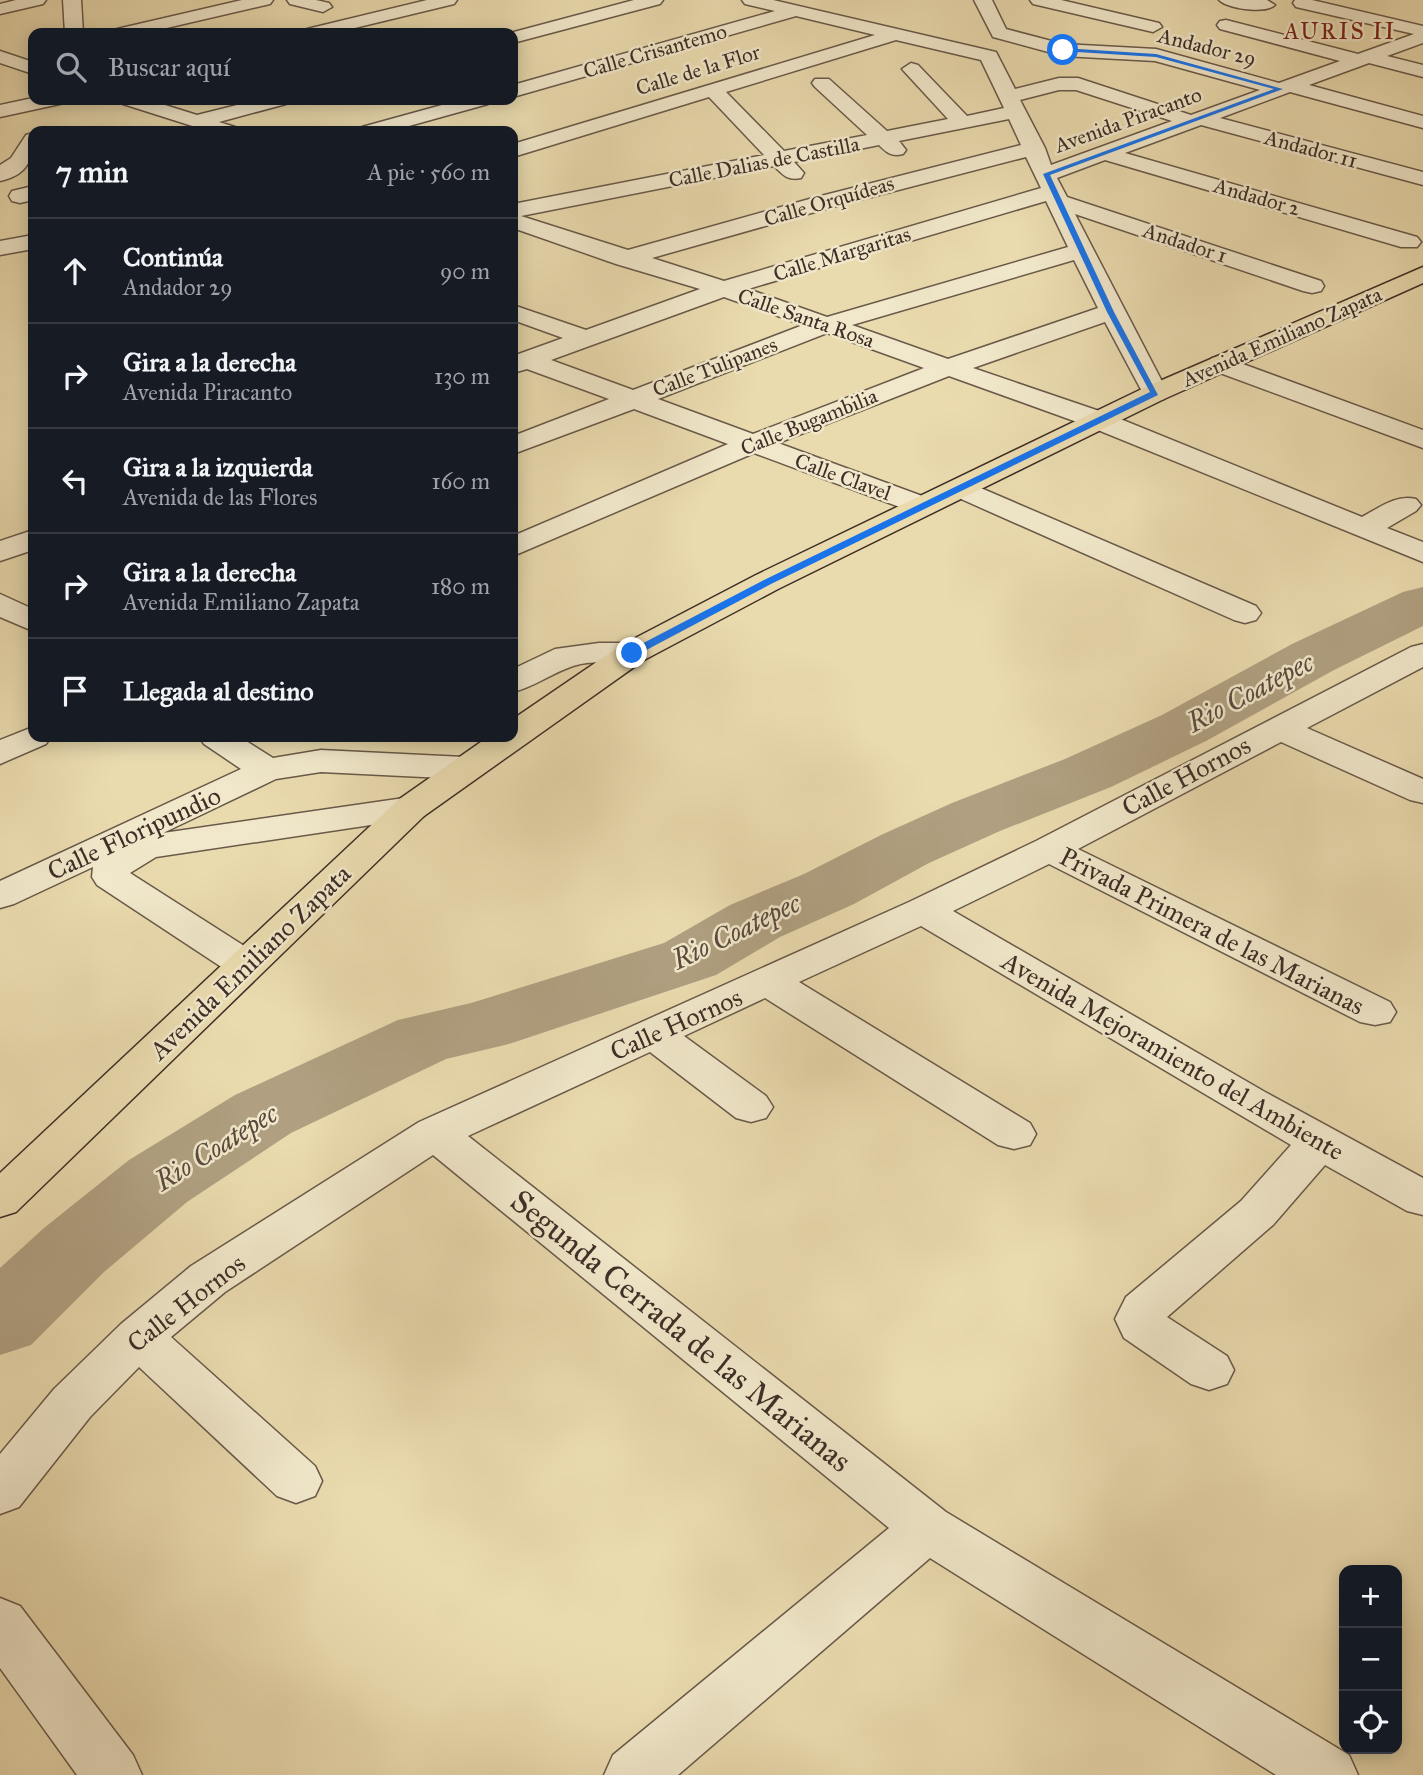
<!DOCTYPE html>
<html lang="es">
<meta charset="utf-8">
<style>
:root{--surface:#171b24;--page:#242831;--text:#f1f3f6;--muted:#9ea1a6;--line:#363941}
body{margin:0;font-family:"IM FELL Great Primer",serif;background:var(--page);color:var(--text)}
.controls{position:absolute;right:21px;bottom:21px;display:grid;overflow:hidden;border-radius:14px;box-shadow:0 4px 18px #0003}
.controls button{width:63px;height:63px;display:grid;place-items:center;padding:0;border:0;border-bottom:2px solid var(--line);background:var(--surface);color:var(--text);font:35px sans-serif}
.stop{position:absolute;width:21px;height:21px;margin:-16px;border:5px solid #1a73e8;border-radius:50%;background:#fff}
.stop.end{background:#1a73e8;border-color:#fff;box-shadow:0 2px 7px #0008}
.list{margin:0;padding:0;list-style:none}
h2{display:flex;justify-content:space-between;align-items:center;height:91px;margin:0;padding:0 28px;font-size:30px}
h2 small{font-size:23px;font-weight:400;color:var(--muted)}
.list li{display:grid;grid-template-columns:46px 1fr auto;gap:21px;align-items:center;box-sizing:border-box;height:105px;padding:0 28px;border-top:2px solid var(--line)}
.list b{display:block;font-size:26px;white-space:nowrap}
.list p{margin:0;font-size:23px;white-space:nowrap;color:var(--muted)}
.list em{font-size:23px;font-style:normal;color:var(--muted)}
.icon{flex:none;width:38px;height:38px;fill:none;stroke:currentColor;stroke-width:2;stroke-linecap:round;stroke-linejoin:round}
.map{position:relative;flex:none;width:1423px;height:1775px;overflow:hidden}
.search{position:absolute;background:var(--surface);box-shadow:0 4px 18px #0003;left:28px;top:28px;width:490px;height:77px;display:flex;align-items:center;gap:18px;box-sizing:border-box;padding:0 24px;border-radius:14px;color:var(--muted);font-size:26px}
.panel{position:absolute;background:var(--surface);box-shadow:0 4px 18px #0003;left:28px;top:126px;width:490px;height:616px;border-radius:14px}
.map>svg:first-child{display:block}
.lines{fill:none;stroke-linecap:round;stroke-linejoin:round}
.river{fill:#b0a081;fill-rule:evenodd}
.minor-casing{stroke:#695949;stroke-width:3}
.major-casing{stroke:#3e2e27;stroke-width:3}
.minor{fill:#f1e8cb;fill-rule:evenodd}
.major{fill:#eadbaf;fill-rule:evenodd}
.route{fill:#1a73e8}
.labels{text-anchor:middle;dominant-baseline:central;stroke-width:5;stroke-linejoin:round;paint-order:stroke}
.far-street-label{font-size:21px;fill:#3e2e27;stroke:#f1e8cb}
.far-neighbourhood-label{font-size:23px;letter-spacing:2px;fill:#7a1f14;stroke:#f1e8cb}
.street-label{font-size:26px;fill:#3e2e27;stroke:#f1e8cb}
.water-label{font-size:28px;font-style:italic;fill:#5a4a3e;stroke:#f1e8cb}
.near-street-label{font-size:32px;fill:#3e2e27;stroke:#f1e8cb}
</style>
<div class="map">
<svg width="1423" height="1775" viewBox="0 0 1423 1775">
<rect width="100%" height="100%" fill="#eadbaf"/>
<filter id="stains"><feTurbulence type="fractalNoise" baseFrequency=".00286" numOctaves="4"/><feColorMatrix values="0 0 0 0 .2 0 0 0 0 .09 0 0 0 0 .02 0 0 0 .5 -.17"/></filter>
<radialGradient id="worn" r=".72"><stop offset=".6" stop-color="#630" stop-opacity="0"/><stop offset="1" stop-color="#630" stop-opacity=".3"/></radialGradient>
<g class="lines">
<polygon class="river" points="1423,587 1423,626 1334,670 1206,741 1111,787 1000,831 929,863 854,904 780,937 716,975 509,1044 446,1059 291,1133 187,1202 104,1272 31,1345 0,1355 0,1268 44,1228 129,1160 235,1095 398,1020 471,1003 664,943 730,905 804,874 881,835 952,803 1065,759 1162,715 1292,644 1403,592"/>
<g class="minor-casing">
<g id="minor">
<polygon points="16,0 46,0 43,4 0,14 0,4"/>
<polygon points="63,0 81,0 83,33 65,33"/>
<polygon points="242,0 273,0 270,4 145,33 114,33 117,29"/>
<polygon points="287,0 316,0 329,3 332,7 323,12 290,4"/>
<polygon points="427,0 457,0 454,4 334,33 304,33 307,29"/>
<polygon points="634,0 663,0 660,4 513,43 513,33 510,33"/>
<path d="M742 0H773L996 52 1015 89 1059 78H1078L1191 115 1260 90 1155 61 1063 56 993 37 974 0H992L1006 29 1063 44 1156 49 1279 83 1340 61 1220 29 1217 25 1220 21 1226 20 1358 54 1414 34 1296 7 1293 3 1295 0H1312L1423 26V43L1387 56 1423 65V77L1369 63 1309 85 1423 116V128L1290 92 1220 118 1423 172V185L1201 125 1125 153 1417 237 1421 242 1417 247H1401L1105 160 1057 178 1067 197 1321 281 1324 286 1321 291 1312 293 1303 291 1075 214 1168 393 1164 399 1155 401 1146 399 1105 322 973 368 1108 414 1362 517C1379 508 1396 494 1416 499L1421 505 1416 511 1387 528 1423 542V562L1088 426 949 376 778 443 933 500 938 506 933 512 923 515 913 512 754 453 513 556V536L728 444 634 409 513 454V436L609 399 527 369 513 373V356L563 338 513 320V305L586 330 700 289 616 264 513 228V204L764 155 709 97 513 157V144L875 35 796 16 513 97V85L775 11 745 4ZM896 40 981 60 1004 108 967 116 918 65 911 63 902 69 948 119 887 131 829 79H815L812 83 815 87 867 135 784 151 726 92ZM1059 90H1076L1172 121 1051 165 1045 148 1020 100ZM1009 119 1021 145 813 198 628 250 521 216 774 166C783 175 788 181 801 178L804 173 794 162 879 145C887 153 892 157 903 154L906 150 899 141ZM1026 157 1041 188 724 281 652 258 829 208ZM1046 201 1068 247 827 317 748 289ZM1074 260 1098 308 948 359 852 325ZM724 297 803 325 633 390 551 360ZM827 333 924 368 753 434 658 399Z"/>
<polygon points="1030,0 1061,0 1159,23 1162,27 1153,32 1033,4"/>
<path d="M1219 0H1267L1275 5C1266 14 1228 9 1219 0Z"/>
<polygon points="0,51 33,62 33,74 0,63"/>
<polygon points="33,98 63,100 60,104 0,117 0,105"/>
<polygon points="120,100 149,100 197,115 257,100 289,100 286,104 219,122 235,127 238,131 208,131 123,104"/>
<polygon points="460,100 491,100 488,104 391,131 359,131 362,127"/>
<path d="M33 133C34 159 28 175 0 181V165L11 158 26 135Z"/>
<polygon points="33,186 33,200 20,203 12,201 9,196 12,191"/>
<polygon points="33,235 33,249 0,255 0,241"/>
<polygon points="1221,356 1423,430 1423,448 1212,370 1208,364 1212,358"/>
<polygon points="962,480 1256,606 1261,613 1256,620 1245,623 1234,620 952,495 948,489 952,483"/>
<polygon points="33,530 33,550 0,561 0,541"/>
<polygon points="0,594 33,609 33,631 0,617"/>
<path d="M599 643H632L644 646 648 653 644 660C621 666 595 658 573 666 552 673 534 687 513 692V669L555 649Z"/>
<polygon points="1423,644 1423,667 1307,728 1423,779 1423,803 1410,800 1281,742 1078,849 1390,1002 1396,1012 1390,1022 1375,1025 1360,1022 1049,864 953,911 1265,1092 1423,1178 1423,1215 1407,1211 1325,1165 1273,1225 1167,1317 1227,1356 1234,1370 1227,1384 1209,1390 1191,1384 1124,1338 1115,1319 1126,1297 1241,1201 1291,1145 921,926 799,982 1030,1123 1036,1134 1030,1145 1014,1149 998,1145 765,998 684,1036 766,1096 773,1107 766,1118 751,1122 736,1118 650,1052 468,1136 946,1512 1349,1755 1358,1775 1276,1775 930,1558 678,1775 604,1775 613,1755 889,1528 433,1155 225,1292 171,1337 315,1466 322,1481 315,1496 296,1503 277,1496 139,1367 90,1417 19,1507 0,1514 0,1454 54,1389 121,1324 191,1266 419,1122 909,902 1036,841 1411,647"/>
<polygon points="33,727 33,737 51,737 46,744 0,764 0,740"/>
<polygon points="199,737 240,737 273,758 321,750 464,757 477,760 482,768 477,776 464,779 321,772 276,779 163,833 411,797 424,800 429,808 424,816 411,819 156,857 130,873 260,956 266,965 260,974 246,978 232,974 97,885 92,877 93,867 14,904 0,908 0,881 241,769 204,744"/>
<polygon points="0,1598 20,1606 133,1755 142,1775 77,1775 0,1668"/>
</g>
</g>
<g class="major-casing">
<polygon id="major" points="1423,267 1423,283 1164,399 778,589 644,660 424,816 16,1212 0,1217 0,1173 398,800 488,737 513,737 513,719 620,646 756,575 1146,387"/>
</g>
<use href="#minor" class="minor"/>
<use href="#major" class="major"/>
</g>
<polygon class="route" points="1063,48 1156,54 1283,89 1050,175 1114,312 1158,395 771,584 635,656 628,656 628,651 764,580 1150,392 1107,312 1043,174 1274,89 1156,57 1061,51"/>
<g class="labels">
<g class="far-street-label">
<text transform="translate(1207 47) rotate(14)">Andador 29</text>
<text transform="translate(655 51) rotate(-16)">Calle Crisantemo</text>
<text transform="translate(698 70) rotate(-17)">Calle de la Flor</text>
<text transform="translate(1128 120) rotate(-20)">Avenida Piracanto</text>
<text transform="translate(1311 149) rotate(15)">Andador 11</text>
<text transform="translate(764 162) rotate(-11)">Calle Dalias de Castilla</text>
<text transform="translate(1257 197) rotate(16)">Andador 2</text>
<text transform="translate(829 201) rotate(-16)">Calle Orquídeas</text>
<text transform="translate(1185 243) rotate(18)">Andador 1</text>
<text transform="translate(842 254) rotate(-17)">Calle Margaritas</text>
<text transform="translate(806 318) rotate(19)">Calle Santa Rosa</text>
<text transform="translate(1282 337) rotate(-24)">Avenida Emiliano Zapata</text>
<text transform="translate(715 367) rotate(-21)">Calle Tulipanes</text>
<text transform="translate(809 422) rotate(-22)">Calle Bugambilia</text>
<text transform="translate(843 477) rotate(20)">Calle Clavel</text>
</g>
<g class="far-neighbourhood-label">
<text x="1340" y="31">AURIS II</text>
</g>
<g class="street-label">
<text transform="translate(1186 776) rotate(-28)">Calle Hornos</text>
<text transform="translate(134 833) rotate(-25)">Calle Floripundio</text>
<text transform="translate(1212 931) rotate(27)">Privada Primera de las Marianas</text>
<text transform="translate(250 962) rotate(-44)">Avenida Emiliano Zapata</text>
<text transform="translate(676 1024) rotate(-24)">Calle Hornos</text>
<text transform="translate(1173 1056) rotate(30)">Avenida Mejoramiento del Ambiente</text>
<text transform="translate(186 1303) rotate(-38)">Calle Hornos</text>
</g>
<g class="water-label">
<text transform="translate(1250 692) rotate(-28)">Rio Coatepec</text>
<text transform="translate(736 931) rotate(-26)">Rio Coatepec</text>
<text transform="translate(216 1147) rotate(-32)">Rio Coatepec</text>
</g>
<g class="near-street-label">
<text transform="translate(681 1331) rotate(39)">Segunda Cerrada de las Marianas</text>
</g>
</g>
<rect width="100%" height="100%" filter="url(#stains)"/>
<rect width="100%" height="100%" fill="url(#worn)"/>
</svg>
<div class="controls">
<button>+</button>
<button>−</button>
<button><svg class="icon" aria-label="locate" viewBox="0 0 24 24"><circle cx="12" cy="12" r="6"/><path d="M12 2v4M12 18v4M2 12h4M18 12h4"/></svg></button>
</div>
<div class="stop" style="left:1063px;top:50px"></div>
<div class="stop end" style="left:632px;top:653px"></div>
<div class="search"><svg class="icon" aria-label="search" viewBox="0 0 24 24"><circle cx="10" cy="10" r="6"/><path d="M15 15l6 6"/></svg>Buscar aquí</div>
<section class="panel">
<h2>7 min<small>A pie · 560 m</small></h2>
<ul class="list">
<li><svg class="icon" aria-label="ahead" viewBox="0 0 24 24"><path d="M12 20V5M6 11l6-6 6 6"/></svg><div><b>Continúa</b><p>Andador 29</p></div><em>90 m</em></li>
<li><svg class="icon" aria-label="right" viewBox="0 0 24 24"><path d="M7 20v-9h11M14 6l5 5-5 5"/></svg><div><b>Gira a la derecha</b><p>Avenida Piracanto</p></div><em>130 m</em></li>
<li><svg class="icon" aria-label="left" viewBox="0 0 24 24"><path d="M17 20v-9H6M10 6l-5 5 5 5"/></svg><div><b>Gira a la izquierda</b><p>Avenida de las Flores</p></div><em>160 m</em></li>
<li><svg class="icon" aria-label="right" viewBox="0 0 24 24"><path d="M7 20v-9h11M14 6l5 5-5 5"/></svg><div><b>Gira a la derecha</b><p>Avenida Emiliano Zapata</p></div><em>180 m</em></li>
<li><svg class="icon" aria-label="arrive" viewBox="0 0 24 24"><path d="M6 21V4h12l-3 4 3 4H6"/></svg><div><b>Llegada al destino</b></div></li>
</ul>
</section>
</div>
